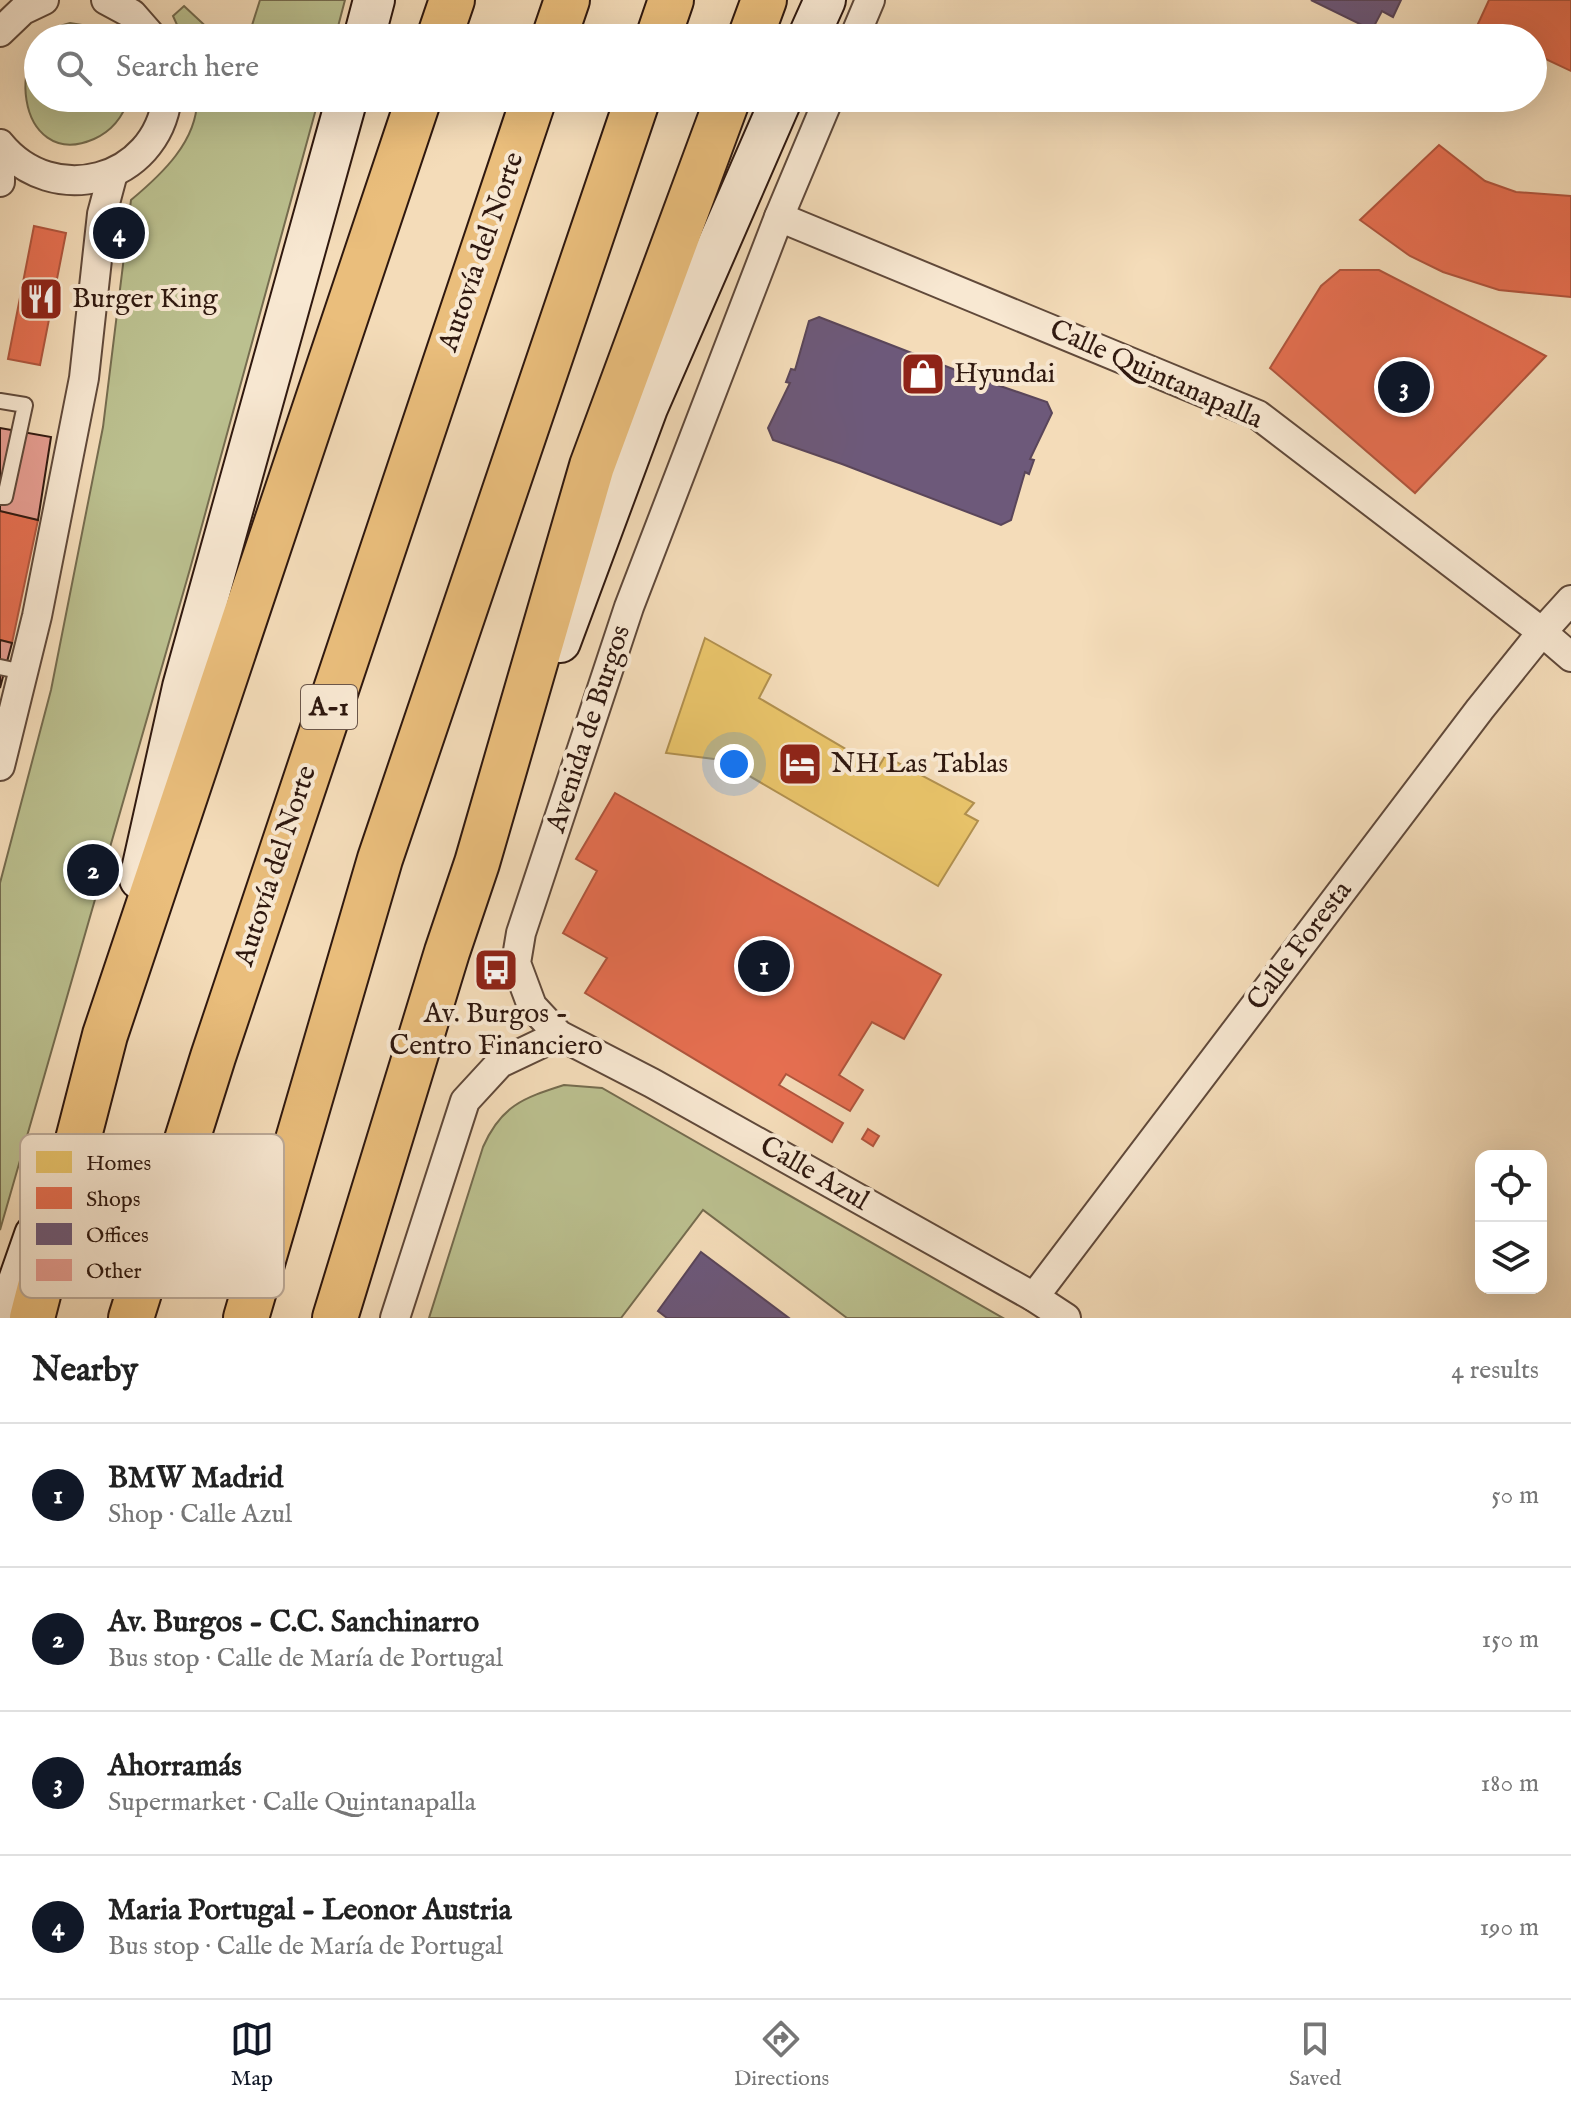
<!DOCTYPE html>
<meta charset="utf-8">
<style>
:root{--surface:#fff;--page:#f6f6f6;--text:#222;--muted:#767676;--line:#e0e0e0;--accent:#111827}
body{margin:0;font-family:"IM FELL English",serif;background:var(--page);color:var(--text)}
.controls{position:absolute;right:24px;bottom:24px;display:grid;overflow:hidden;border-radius:16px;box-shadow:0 8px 32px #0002}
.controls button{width:72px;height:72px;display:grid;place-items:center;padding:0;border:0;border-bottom:2px solid var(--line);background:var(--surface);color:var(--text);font:40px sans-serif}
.you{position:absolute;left:734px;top:764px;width:28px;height:28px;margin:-20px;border:6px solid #fff;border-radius:50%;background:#1a73e8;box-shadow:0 0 0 12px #1a73e833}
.badge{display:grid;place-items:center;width:52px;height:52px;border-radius:50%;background:var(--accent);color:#fff;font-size:26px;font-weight:700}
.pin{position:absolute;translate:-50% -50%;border:4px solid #fff;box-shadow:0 2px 8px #0006}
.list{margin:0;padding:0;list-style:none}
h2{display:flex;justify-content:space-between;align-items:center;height:104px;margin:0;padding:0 32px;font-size:34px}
h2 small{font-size:26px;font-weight:400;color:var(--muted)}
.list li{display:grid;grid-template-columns:52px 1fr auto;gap:24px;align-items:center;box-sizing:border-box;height:144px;padding:0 32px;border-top:2px solid var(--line)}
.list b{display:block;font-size:30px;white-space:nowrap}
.list p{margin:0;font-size:26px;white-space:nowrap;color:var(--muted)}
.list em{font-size:26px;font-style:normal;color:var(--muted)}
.icon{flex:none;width:44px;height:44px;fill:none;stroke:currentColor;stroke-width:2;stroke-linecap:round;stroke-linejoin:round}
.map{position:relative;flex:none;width:1571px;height:1318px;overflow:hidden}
.search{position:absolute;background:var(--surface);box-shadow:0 8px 32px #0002;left:24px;right:24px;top:24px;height:88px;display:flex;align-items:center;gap:20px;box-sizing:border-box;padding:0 28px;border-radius:44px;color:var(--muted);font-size:30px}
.sheet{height:680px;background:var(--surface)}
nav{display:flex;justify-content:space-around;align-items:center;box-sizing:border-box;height:112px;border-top:2px solid var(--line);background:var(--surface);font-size:22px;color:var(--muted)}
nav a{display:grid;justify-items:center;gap:4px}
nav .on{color:var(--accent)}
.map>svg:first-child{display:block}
.green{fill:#bbc08f;stroke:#756c4f;stroke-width:2}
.homes{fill:#e9c46a;stroke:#b1904f;stroke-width:2}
.shops{fill:#e76f51;stroke:#b0553d;stroke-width:2}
.offices{fill:#6d597a;stroke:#5a465a;stroke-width:2}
.building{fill:#e69d91;stroke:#2f180f;stroke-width:2}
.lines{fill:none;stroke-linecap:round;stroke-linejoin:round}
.lane-casing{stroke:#60493a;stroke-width:18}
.street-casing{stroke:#60493a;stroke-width:32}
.secondary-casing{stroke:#2f180f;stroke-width:44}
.highway-casing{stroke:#2f180f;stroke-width:48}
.lane{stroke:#f8e8d2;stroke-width:14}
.street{stroke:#f8e8d2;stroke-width:28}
.secondary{stroke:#f8e8d2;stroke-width:40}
.highway{stroke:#eabe7c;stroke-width:44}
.labels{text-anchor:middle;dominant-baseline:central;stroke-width:8;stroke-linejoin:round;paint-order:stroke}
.shield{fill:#f8e8d2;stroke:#6b564a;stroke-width:2}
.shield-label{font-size:26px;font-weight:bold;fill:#2f180f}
.street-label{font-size:28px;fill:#2f180f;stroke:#f8e8d2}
.poi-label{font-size:28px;fill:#2f180f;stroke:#f8e8d2;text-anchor:start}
.key{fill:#f8e8d2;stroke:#bcaa98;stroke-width:2}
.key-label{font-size:22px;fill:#2f180f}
</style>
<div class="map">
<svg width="1571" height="1318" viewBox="0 0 1571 1318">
<rect width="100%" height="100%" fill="#f4dcb9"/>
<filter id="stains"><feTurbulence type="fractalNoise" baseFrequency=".0025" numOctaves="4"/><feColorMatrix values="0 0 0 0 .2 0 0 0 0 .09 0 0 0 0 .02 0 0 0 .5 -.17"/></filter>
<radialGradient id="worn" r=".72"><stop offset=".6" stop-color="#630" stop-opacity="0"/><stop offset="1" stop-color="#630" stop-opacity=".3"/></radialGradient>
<g class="green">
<polygon points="260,0 345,0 335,38 248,38"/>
<polygon points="184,6 214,34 222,38 183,38 173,16"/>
<path d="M70 23 88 26 109 38H38V98H129C123 117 112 131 94 139 16 173 0 40 70 23Z"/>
<path d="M197 98H319L190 569 0 1230V883L51 690 103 427 131 200C161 175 198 141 197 98Z"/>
<path d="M564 1085 602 1088 1003 1318H847L703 1210 621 1318H429L483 1147C501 1106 523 1098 564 1085Z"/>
</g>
<polygon class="homes" points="705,638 771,675 759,698 878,768 885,756 974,803 965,814 978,821 938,886 722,760 666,753"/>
<g class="shops">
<polygon points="1489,0 1571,0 1571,71 1533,53 1533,38 1502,38 1477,26"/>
<polygon points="1439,145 1485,181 1516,192 1571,196 1571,297 1499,290 1443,272 1410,256 1360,220"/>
<polygon points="34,226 66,233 40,365 8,359"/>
<polygon points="1340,270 1379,270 1546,356 1415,493 1270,368 1321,286"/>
<polygon points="0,511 38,520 12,643 0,640"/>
<polygon points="615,793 941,975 904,1039 872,1022 839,1075 863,1090 850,1111 786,1074 779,1085 843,1123 832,1142 585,993 607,958 563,933 597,871 576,859"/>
<polygon points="868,1129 879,1136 873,1146 862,1139"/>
</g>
<g class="offices">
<polygon points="1311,0 1401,0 1393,17 1382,11 1372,30"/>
<polygon points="819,317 971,376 1047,402 1052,413 1030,459 1034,460 1029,474 1025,472 1011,520 1001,525 842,464 773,440 768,428 790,383 786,382 791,369 795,370 809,321"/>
<polygon points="701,1252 789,1318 667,1318 658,1311"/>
</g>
<g class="building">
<polygon points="0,428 51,437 38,520 0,511"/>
<polygon points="0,640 12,643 0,688"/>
</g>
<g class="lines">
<g class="lane-casing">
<g id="lane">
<polyline points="0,401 25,405 5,497 0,497"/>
<polyline points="0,667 23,672"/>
</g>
</g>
<g class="street-casing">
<g id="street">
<polyline points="106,0 132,14 153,38"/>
<polyline points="0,32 23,10 44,0"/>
<polyline points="854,38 870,0"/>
<polyline points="829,98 779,217 629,607 521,933 516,963 532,1006 559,1035 652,1083 1034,1297 1066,1318"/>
<path d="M0 144C53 209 156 182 167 98"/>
<polyline points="0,165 0,182"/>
<polyline points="779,217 1258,415 1542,632 1571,657"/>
<polyline points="0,766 37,616 84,378 102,214 113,173"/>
<polyline points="1034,1297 1480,709 1542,632 1571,600"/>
<polyline points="395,1318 465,1101 500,1063 559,1035"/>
</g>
</g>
<g class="secondary-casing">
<g id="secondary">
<polyline points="364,38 374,0"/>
<polyline points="808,38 825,0"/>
<polyline points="560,642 647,408 782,98"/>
<polyline points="140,879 183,687 347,98"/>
<polyline points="6,1318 35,1235"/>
</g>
</g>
<g class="highway-casing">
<g id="highway">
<polyline points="439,38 452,0"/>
<polyline points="554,38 567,0"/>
<polyline points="658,38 671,0"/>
<polyline points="750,38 764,0"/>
<polyline points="32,1318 105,1035 419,98"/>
<polyline points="131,1318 213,1057 534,98"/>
<polyline points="246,1318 380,859 638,98"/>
<polyline points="335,1318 447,952 477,863 592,466 728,98"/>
</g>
</g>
<use href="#lane" class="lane"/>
<use href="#street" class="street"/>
<use href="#secondary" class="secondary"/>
<use href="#highway" class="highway"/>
</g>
<defs>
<g id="restaurant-square" transform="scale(2.3)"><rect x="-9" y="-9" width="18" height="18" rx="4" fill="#8f2418" stroke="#f8e8d2"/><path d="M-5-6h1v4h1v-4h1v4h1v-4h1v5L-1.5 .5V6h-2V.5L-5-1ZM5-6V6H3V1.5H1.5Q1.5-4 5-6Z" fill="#fff"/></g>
<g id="shop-square" transform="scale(2.3)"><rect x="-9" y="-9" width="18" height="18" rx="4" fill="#8f2418" stroke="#f8e8d2"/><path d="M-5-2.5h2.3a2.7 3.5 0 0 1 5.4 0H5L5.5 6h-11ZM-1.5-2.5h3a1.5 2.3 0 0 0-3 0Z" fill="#fff"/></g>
<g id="hotel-square" transform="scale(2.3)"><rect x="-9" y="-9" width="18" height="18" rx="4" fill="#8f2418" stroke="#f8e8d2"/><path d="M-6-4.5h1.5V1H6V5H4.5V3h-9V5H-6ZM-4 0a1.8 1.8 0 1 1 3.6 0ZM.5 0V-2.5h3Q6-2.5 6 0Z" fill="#fff"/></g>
<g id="bus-square" transform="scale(2.3)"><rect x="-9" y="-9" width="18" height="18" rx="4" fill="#8f2418" stroke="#f8e8d2"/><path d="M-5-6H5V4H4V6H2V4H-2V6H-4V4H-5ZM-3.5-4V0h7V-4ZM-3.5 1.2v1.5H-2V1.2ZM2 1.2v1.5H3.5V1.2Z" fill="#fff"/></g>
</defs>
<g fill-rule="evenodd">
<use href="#restaurant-square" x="41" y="299"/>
<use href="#shop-square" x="923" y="374"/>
<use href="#hotel-square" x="800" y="764"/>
<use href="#bus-square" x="496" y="970"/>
</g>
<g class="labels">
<rect class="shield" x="301" y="685" width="56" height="44" rx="6"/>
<g class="shield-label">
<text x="329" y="707">A-1</text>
</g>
<g class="street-label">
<text transform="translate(482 252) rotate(-71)">Autovía del Norte</text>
<text transform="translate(1156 375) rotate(24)">Calle Quintanapalla</text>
<text transform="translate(589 729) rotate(-72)">Avenida de Burgos</text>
<text transform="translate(276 866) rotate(-72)">Autovía del Norte</text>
<text transform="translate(1300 946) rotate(-53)">Calle Foresta</text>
<text transform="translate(814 1174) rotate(30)">Calle Azul</text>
</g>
<g class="poi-label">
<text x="72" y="299">Burger King</text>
<text x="954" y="374">Hyundai</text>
<text x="831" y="764">NH Las Tablas</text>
<text x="496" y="1014" text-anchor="middle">Av. Burgos -<tspan x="496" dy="32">Centro Financiero</tspan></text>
</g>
</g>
<rect x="20" y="1134" width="264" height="164" rx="12" class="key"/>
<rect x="36" y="1151" width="36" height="22" fill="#e9c46a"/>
<rect x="36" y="1187" width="36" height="22" fill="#e76f51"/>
<rect x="36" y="1223" width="36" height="22" fill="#6d597a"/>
<rect x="36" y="1259" width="36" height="22" fill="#e69d91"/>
<g class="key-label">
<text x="86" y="1170">Homes</text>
<text x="86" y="1206">Shops</text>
<text x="86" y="1242">Offices</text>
<text x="86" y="1278">Other</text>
</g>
<rect width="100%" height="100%" filter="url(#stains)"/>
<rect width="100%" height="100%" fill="url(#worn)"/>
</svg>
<div class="controls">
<button><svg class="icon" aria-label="locate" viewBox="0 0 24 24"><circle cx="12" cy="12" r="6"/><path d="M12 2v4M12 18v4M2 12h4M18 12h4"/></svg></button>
<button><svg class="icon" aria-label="layers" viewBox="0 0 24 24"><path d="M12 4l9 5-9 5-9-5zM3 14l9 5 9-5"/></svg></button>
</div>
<div class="you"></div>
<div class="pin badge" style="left:764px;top:966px">1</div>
<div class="pin badge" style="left:93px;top:870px">2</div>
<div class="pin badge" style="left:1404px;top:387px">3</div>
<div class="pin badge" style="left:119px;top:233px">4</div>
<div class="search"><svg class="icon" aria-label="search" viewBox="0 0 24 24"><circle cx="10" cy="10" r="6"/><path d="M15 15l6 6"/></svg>Search here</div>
</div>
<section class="sheet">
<h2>Nearby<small>4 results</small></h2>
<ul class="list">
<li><span class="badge">1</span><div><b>BMW Madrid</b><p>Shop · Calle Azul</p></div><em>50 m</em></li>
<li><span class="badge">2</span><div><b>Av. Burgos - C.C. Sanchinarro</b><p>Bus stop · Calle de María de Portugal</p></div><em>150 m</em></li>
<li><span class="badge">3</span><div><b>Ahorramás</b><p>Supermarket · Calle Quintanapalla</p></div><em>180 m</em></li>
<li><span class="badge">4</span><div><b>Maria Portugal - Leonor Austria</b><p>Bus stop · Calle de María de Portugal</p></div><em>190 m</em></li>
</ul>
</section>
<nav>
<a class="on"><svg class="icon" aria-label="map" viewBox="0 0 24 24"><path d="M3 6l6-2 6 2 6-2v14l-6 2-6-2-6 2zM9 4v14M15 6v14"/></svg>Map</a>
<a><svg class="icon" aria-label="directions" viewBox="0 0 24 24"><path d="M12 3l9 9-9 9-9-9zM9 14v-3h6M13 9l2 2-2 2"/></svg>Directions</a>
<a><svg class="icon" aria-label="saved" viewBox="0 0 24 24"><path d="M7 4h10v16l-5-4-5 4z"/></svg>Saved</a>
</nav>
